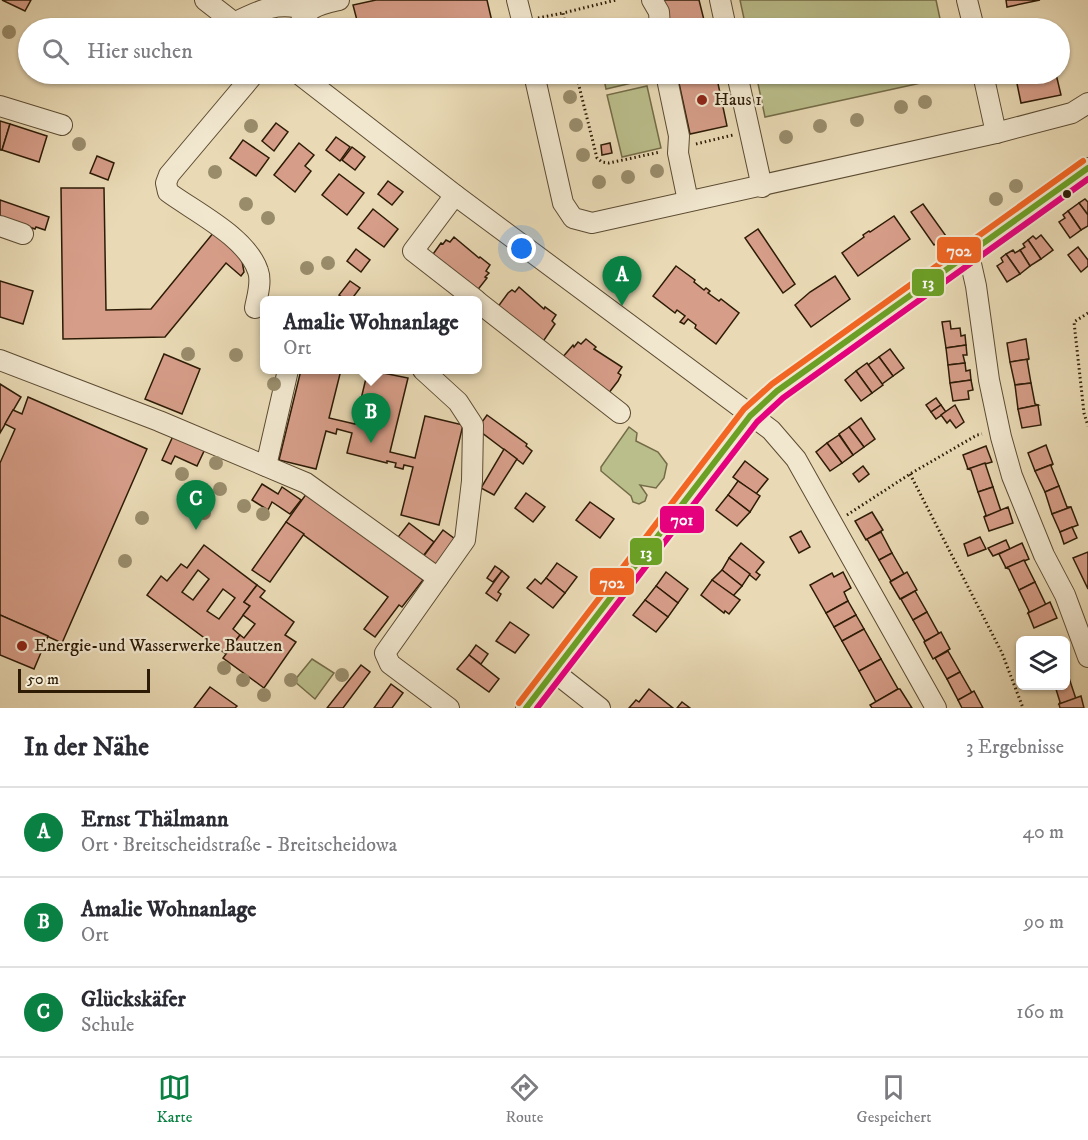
<!DOCTYPE html>
<html lang="de">
<meta charset="utf-8">
<style>
:root{--surface:#fff;--page:#f2f2f3;--text:#2b2b33;--muted:#7c7c81;--line:#e1e1e2;--accent:#0b8043}
body{margin:0;font-family:"IM FELL DW Pica",serif;background:var(--page);color:var(--text)}
.controls{position:absolute;right:18px;bottom:18px;display:grid;overflow:hidden;border-radius:9px;box-shadow:0 2px 4px #0004}
.controls button{width:54px;height:54px;display:grid;place-items:center;padding:0;border:0;border-bottom:2px solid var(--line);background:var(--surface);color:var(--text);font:30px sans-serif}
.scale{position:absolute;left:18px;bottom:15px;width:132px;box-sizing:border-box;padding-left:6px;border:3px solid #2d1b06;border-top:0;font-size:16px;line-height:21px;white-space:nowrap;color:#2d1b06;-webkit-text-stroke:4px #f1e7cf;paint-order:stroke}
.you{position:absolute;left:522px;top:249px;width:21px;height:21px;margin:-15px;border:4px solid #fff;border-radius:50%;background:#1a73e8;box-shadow:0 0 0 9px #1a73e833}
.badge{display:grid;place-items:center;width:39px;height:39px;border-radius:50%;background:var(--accent);color:#fff;font-size:20px;font-weight:700}
.pin{position:absolute;translate:-50% -50px;filter:drop-shadow(0 2px 3px #0008)}
.pin::after{content:'';position:absolute;top:32px;width:21px;height:18px;background:inherit;clip-path:polygon(0 0,100% 0,50% 100%)}
.popup{position:absolute;left:260px;top:296px;width:222px;height:78px;box-sizing:border-box;display:grid;place-content:center;border-radius:9px;background:var(--surface);filter:drop-shadow(0 2px 4px #0005);font-size:20px;white-space:nowrap;color:var(--muted)}
.popup b{font-size:22px;color:var(--text)}
.popup::after{content:'';position:absolute;left:50%;top:100%;margin-left:-12px;border:12px solid transparent;border-top-color:var(--surface)}
.list{margin:0;padding:0;list-style:none}
h2{display:flex;justify-content:space-between;align-items:center;height:78px;margin:0;padding:0 24px;font-size:26px}
h2 small{font-size:20px;font-weight:400;color:var(--muted)}
.list li{display:grid;grid-template-columns:39px 1fr auto;gap:18px;align-items:center;box-sizing:border-box;height:90px;padding:0 24px;border-top:2px solid var(--line)}
.list b{display:block;font-size:22px;white-space:nowrap}
.list p{margin:0;font-size:20px;white-space:nowrap;color:var(--muted)}
.list em{font-size:20px;font-style:normal;color:var(--muted)}
.icon{flex:none;width:33px;height:33px;fill:none;stroke:currentColor;stroke-width:2;stroke-linecap:round;stroke-linejoin:round}
.map{position:relative;flex:none;width:1088px;height:708px;overflow:hidden}
.search{position:absolute;background:var(--surface);box-shadow:0 2px 4px #0004;left:18px;right:18px;top:18px;height:66px;display:flex;align-items:center;gap:15px;box-sizing:border-box;padding:0 21px;border-radius:33px;color:var(--muted);font-size:22px}
.sheet{height:348px;background:var(--surface)}
nav{display:flex;justify-content:space-around;align-items:center;box-sizing:border-box;height:84px;border-top:2px solid var(--line);background:var(--surface);font-size:16px;color:var(--muted)}
nav a{display:grid;justify-items:center;gap:3px}
nav .on{color:var(--accent)}
.map>svg:first-child{display:block}
.green{fill:#babe8b;stroke:#746c48;stroke-width:1.5}
.building{fill:#d69d88;stroke:#2d1b06;stroke-width:1.5;fill-rule:evenodd}
.lines{fill:none;stroke-linecap:round;stroke-linejoin:round}
.minor-casing{stroke:#5c4b32;stroke-width:22}
.path{stroke:#2d1b06;stroke-width:3;stroke-dasharray:1.5 3;stroke-linecap:butt}
.minor{stroke:#f1e7cf;stroke-width:20}
.bus-1-casing{stroke:#f1e7cf;stroke-width:10}
.bus-2-casing{stroke:#f1e7cf;stroke-width:10}
.bus-3-casing{stroke:#f1e7cf;stroke-width:10}
.bus-1{stroke:#6ba025;stroke-width:6}
.bus-2{stroke:#e5007d;stroke-width:6}
.bus-3{stroke:#f26522;stroke-width:6}
.tree{fill:#998c6b}
.poi-dot{fill:#8f2418;stroke:#f1e7cf;stroke-width:2}
.bus-dot{fill:#2d1b06;stroke:#f1e7cf;stroke-width:2}
.labels{text-anchor:middle;dominant-baseline:central;stroke-width:4.5;stroke-linejoin:round;paint-order:stroke}
.poi-label{font-size:18px;fill:#2d1b06;stroke:#f1e7cf;text-anchor:start}
.line-badge{stroke:#f1e7cf;stroke-width:2}
.badge-label{font-size:16px;text-anchor:middle;font-weight:bold;fill:#fff}
</style>
<div class="map">
<svg width="1088" height="708" viewBox="0 0 1088 708">
<rect width="100%" height="100%" fill="#e9dab5"/>
<filter id="stains"><feTurbulence type="fractalNoise" baseFrequency=".00333" numOctaves="4"/><feColorMatrix values="0 0 0 0 .2 0 0 0 0 .09 0 0 0 0 .02 0 0 0 .5 -.17"/></filter>
<radialGradient id="worn" r=".72"><stop offset=".6" stop-color="#630" stop-opacity="0"/><stop offset="1" stop-color="#630" stop-opacity=".3"/></radialGradient>
<g class="green">
<polygon points="740,0 936,0 942,28 746,28"/>
<polygon points="603,74 644,74 645,80 606,89"/>
<polygon points="756,74 952,74 953,76 765,117"/>
<polygon points="647,86 661,148 622,157 607,95"/>
<polygon points="629,427 637,433 636,441 658,452 667,464 664,478 656,488 640,485 647,495 645,501 639,504 633,502 631,496 601,471 601,467"/>
<polygon points="312,659 334,673 315,699 294,681"/>
</g>
<g class="building">
<polygon points="2,0 31,0 25,11"/>
<polygon points="376,0 487,0 493,26 480,28 359,28 353,5"/>
<polygon points="661,0 699,0 706,28 667,28"/>
<polygon points="1006,0 1040,0 1007,7"/>
<polygon points="677,74 716,74 727,126 690,134"/>
<polygon points="1015,74 1056,74 1061,95 1021,103"/>
<polygon points="0,121 10,124 2,150 0,150"/>
<polygon points="276,123 288,132 274,151 262,141"/>
<polygon points="10,124 47,136 39,162 2,150"/>
<polygon points="336,137 350,147 340,161 326,150"/>
<polygon points="243,140 269,158 256,176 230,158"/>
<polygon points="299,143 314,155 305,166 311,171 295,192 274,175"/>
<polygon points="610,143 612,153 602,155 601,145"/>
<polygon points="352,147 365,157 355,170 342,160"/>
<polygon points="97,156 114,163 108,180 90,173"/>
<polygon points="339,174 364,193 347,215 322,195"/>
<polygon points="388,181 403,192 392,205 378,194"/>
<polygon points="61,188 104,188 106,310 151,309 214,232 236,250 242,261 244,272 241,276 226,263 165,337 63,339"/>
<polygon points="1085,199 1088,202 1088,215 1079,203"/>
<polygon points="0,200 49,217 45,230 36,227 35,229 0,217"/>
<polygon points="1079,203 1088,215 1088,226 1081,230 1068,211"/>
<polygon points="923,204 946,236 934,245 911,212"/>
<polygon points="373,209 398,229 384,247 358,228"/>
<polygon points="1068,211 1081,230 1070,238 1059,222 1065,218 1063,215"/>
<polygon points="894,216 910,239 858,276 842,253 864,237 863,235 869,231 870,232"/>
<polygon points="758,229 795,284 783,293 745,238"/>
<polygon points="1041,235 1053,250 1041,259 1028,240 1033,236 1036,239"/>
<polygon points="454,237 479,258 480,257 490,265 486,271 489,273 485,277 487,278 476,292 431,257 441,243 443,244 446,240 450,242"/>
<polygon points="1028,240 1041,259 1030,266 1020,250 1025,247 1023,244"/>
<polygon points="1078,247 1088,260 1088,266 1081,272 1068,255"/>
<polygon points="356,249 370,260 361,272 347,261"/>
<polygon points="1013,250 1015,253 1020,250 1030,266 1020,274 1006,254"/>
<polygon points="1006,254 1020,274 1007,282 997,266 1003,262 1001,258"/>
<polygon points="676,266 695,280 694,282 704,290 706,288 710,291 708,293 719,301 721,299 739,313 716,344 695,328 696,325 688,319 684,324 680,322 685,316 677,310 675,313 653,296"/>
<polygon points="835,276 850,299 811,327 795,305 810,292"/>
<polygon points="0,281 33,291 23,324 0,317"/>
<polygon points="350,281 360,288 351,300 346,300 339,295"/>
<polygon points="519,287 544,309 545,307 556,315 552,321 555,324 542,343 497,308 508,293 512,290 515,292"/>
<polygon points="950,321 951,329 960,328 961,336 965,335 966,345 946,348 942,322"/>
<polygon points="586,339 596,347 594,349 622,367 618,373 621,375 618,381 608,394 562,358 573,345 574,347 578,342 581,344"/>
<polygon points="1026,339 1029,359 1010,362 1007,343"/>
<polygon points="966,345 967,355 963,355 965,363 948,365 946,348"/>
<polygon points="890,349 904,368 893,376 879,357"/>
<polygon points="164,354 200,369 182,414 145,399"/>
<polygon points="879,357 893,376 882,384 868,365"/>
<polygon points="1029,359 1027,360 1031,383 1015,385 1010,362"/>
<polygon points="867,363 883,385 872,393 856,371"/>
<polygon points="965,363 966,371 970,370 971,380 950,383 948,365"/>
<polygon points="301,370 341,370 329,418 355,424 368,370 408,378 390,452 415,458 425,416 463,425 439,525 401,515 413,467 404,465 403,469 395,467 396,463 387,461 387,463 347,453 352,433 337,429 336,434 326,431 316,469 279,460"/>
<polygon points="856,371 872,393 861,401 845,380"/>
<polygon points="971,380 973,390 968,391 969,399 953,401 950,383"/>
<polygon points="1031,383 1035,404 1038,405 1018,409 1015,385"/>
<polygon points="0,384 21,397 0,433"/>
<polygon points="28,397 147,449 62,643 0,615 0,463 15,429 5,424 13,410 22,414"/>
<polygon points="936,398 941,405 931,412 926,405"/>
<polygon points="941,405 946,412 936,419 931,412"/>
<polygon points="955,405 964,422 956,428 950,420 947,423 941,415"/>
<polygon points="1038,405 1041,425 1022,428 1018,409"/>
<polygon points="487,415 527,444 526,446 532,451 523,464 477,429"/>
<polygon points="861,418 875,439 864,447 849,427"/>
<polygon points="849,427 864,447 853,455 839,434"/>
<polygon points="174,434 205,449 197,466 175,456 171,464 162,460"/>
<polygon points="839,435 853,455 842,463 827,443"/>
<polygon points="827,443 842,463 830,471 816,452"/>
<polygon points="1046,445 1053,464 1035,471 1028,453"/>
<polygon points="986,446 992,462 968,469 963,455"/>
<polygon points="504,449 517,459 494,495 481,488"/>
<polygon points="745,461 768,479 756,494 733,477"/>
<polygon points="985,463 993,487 978,492 971,470 968,469"/>
<polygon points="1053,464 1051,466 1059,486 1045,492 1035,471"/>
<polygon points="863,466 869,474 859,482 853,474"/>
<polygon points="738,481 760,496 750,512 728,495"/>
<polygon points="262,484 278,494 282,487 301,500 290,514 272,502 268,510 252,500"/>
<polygon points="1059,486 1067,507 1071,507 1052,514 1045,492"/>
<polygon points="993,487 1001,511 984,517 986,515 978,492"/>
<polygon points="307,493 423,580 402,607 399,605 375,637 364,629 388,597 286,522"/>
<polygon points="526,493 545,507 533,522 515,508"/>
<polygon points="728,495 750,512 737,526 716,510"/>
<polygon points="590,502 614,519 600,538 576,520"/>
<polygon points="1008,507 1013,523 989,531 984,517"/>
<polygon points="1071,507 1078,525 1060,532 1052,514"/>
<polygon points="872,512 883,530 866,540 855,521"/>
<polygon points="286,522 304,534 270,582 252,570"/>
<polygon points="409,523 434,542 420,560 395,541"/>
<polygon points="1072,527 1077,538 1064,544 1060,532"/>
<polygon points="443,530 455,539 432,570 420,561"/>
<polygon points="801,531 810,547 799,553 790,537"/>
<polygon points="881,532 892,553 879,560 867,539"/>
<polygon points="980,537 986,549 968,556 964,544"/>
<polygon points="1006,540 1010,549 993,556 988,548"/>
<polygon points="741,543 764,562 756,572 760,575 756,580 729,558"/>
<polygon points="1022,543 1029,559 1006,568 999,554"/>
<path d="M204 545 257 585 244 602 250 606 233 629 240 635 226 654 147 595 161 576 167 581 181 564 187 568ZM198 570 209 579 193 600 182 592ZM223 589 235 598 219 619 207 611Z"/>
<polygon points="1088,552 1088,589 1073,558"/>
<polygon points="892,553 904,574 891,581 879,560"/>
<polygon points="729,558 750,574 742,586 722,570"/>
<polygon points="1024,560 1035,582 1019,590 1009,569 1006,568"/>
<polygon points="557,563 577,577 565,593 546,578"/>
<polygon points="495,566 502,571 493,582 487,578"/>
<polygon points="722,570 742,586 733,596 712,580"/>
<polygon points="502,571 509,577 498,592 501,594 497,601 486,593"/>
<polygon points="666,572 688,589 678,603 656,586"/>
<polygon points="843,572 851,588 844,592 848,601 826,613 810,585 832,573 834,577"/>
<polygon points="907,572 917,590 900,599 890,582"/>
<polygon points="546,578 565,593 553,608 527,588 535,579 541,584"/>
<polygon points="712,580 740,600 729,614 725,611 724,613 701,595"/>
<polygon points="1035,582 1046,605 1028,613 1029,611 1019,590"/>
<polygon points="257,585 265,591 260,597 294,622 285,635 296,642 264,688 223,658 240,635 244,638 255,624 243,615 250,606 244,602"/>
<polygon points="656,586 678,603 668,617 645,600"/>
<polygon points="915,591 927,612 913,620 901,599"/>
<polygon points="645,600 668,617 656,632 633,615"/>
<polygon points="848,601 856,615 834,627 826,613"/>
<polygon points="1050,602 1057,618 1034,628 1028,613"/>
<polygon points="927,612 939,634 925,641 913,620"/>
<polygon points="0,615 48,636 34,669 0,655"/>
<polygon points="856,615 864,629 842,641 834,627"/>
<polygon points="510,622 529,635 515,653 496,641"/>
<polygon points="864,629 881,659 859,671 842,641"/>
<polygon points="941,632 950,649 933,659 924,642"/>
<polygon points="476,645 488,654 481,664 469,655"/>
<polygon points="948,651 960,672 947,679 935,658"/>
<polygon points="469,655 499,679 489,692 457,669"/>
<polygon points="881,659 898,689 876,702 859,671"/>
<polygon points="361,665 370,672 343,708 327,708"/>
<polygon points="960,672 972,693 958,700 947,679"/>
<polygon points="1069,678 1076,699 1059,704 1060,702 1055,686 1066,686 1066,679"/>
<polygon points="391,684 403,693 392,708 374,708"/>
<polygon points="210,687 237,706 235,708 194,708"/>
<polygon points="649,689 673,708 629,708 636,700 639,702"/>
<polygon points="898,689 900,689 912,708 872,708 870,705"/>
<polygon points="974,691 983,708 962,708 958,700"/>
<polygon points="1081,696 1084,708 1060,708 1059,704"/>
<polygon points="682,702 690,708 677,708"/>
</g>
<g class="lines">
<g class="minor-casing">
<g id="minor">
<polyline points="205,0 241,28"/>
<polyline points="517,0 524,28"/>
<polyline points="652,0 659,12 660,28"/>
<polyline points="720,0 726,28"/>
<polyline points="967,0 974,28"/>
<path d="M234 23C260 10 280 0 309 11"/>
<path d="M298 28C306 7 318 5 339 0"/>
<path d="M254 74 169 175 166 183 168 192C195 212 247 237 258 271 262 282 257 297 255 308"/>
<polyline points="299,74 455,195 771,430 796,459 936,708"/>
<polyline points="534,74 563,203 573,218 592,223 996,133 1072,113 1088,103"/>
<polyline points="666,74 679,136 678,153 688,201"/>
<polyline points="737,74 762,187"/>
<polyline points="983,74 996,133"/>
<polyline points="0,106 62,125"/>
<polyline points="455,195 413,251 476,300"/>
<polyline points="0,226 23,234"/>
<polyline points="969,255 976,286 989,380 1001,437 1012,476 1044,555 1065,595 1088,657"/>
<polyline points="478,302 620,413"/>
<polyline points="0,360 159,421 306,483 438,578"/>
<polyline points="423,370 458,402 473,425 472,481 465,540 385,653 390,664 449,708"/>
<polyline points="266,466 288,370"/>
<polyline points="553,671 600,708"/>
<polyline points="526,708 750,416 777,391 1088,168"/>
</g>
</g>
<g class="path">
<polyline points="538,18 563,13"/>
<polyline points="566,28 563,13 616,0"/>
<polyline points="576,74 597,158 602,162 609,163 660,152"/>
<polyline points="696,144 733,135"/>
<polyline points="1088,313 1074,322 1084,413 1088,426"/>
<polyline points="910,474 1002,653 1023,708"/>
<polyline points="847,515 910,474 977,435 982,434"/>
</g>
<use href="#minor" class="minor"/>
<g class="bus-1-casing">
<polyline id="bus-1" points="526,708 750,416 777,391 1088,168"/>
</g>
<g class="bus-2-casing">
<polyline id="bus-2" points="537,708 757,422 783,398 1088,179"/>
</g>
<g class="bus-3-casing">
<polyline id="bus-3" points="519,703 744,409 772,384 1083,161"/>
</g>
<use href="#bus-1" class="bus-1"/>
<use href="#bus-2" class="bus-2"/>
<use href="#bus-3" class="bus-3"/>
</g>
<g class="tree">
<circle cx="9" cy="32" r="7"/>
<circle cx="570" cy="97" r="7"/>
<circle cx="925" cy="102" r="7"/>
<circle cx="901" cy="107" r="7"/>
<circle cx="857" cy="120" r="7"/>
<circle cx="576" cy="125" r="7"/>
<circle cx="251" cy="126" r="7"/>
<circle cx="820" cy="126" r="7"/>
<circle cx="786" cy="137" r="7"/>
<circle cx="79" cy="144" r="7"/>
<circle cx="583" cy="155" r="7"/>
<circle cx="657" cy="171" r="7"/>
<circle cx="215" cy="172" r="7"/>
<circle cx="628" cy="177" r="7"/>
<circle cx="599" cy="182" r="7"/>
<circle cx="1016" cy="186" r="7"/>
<circle cx="996" cy="199" r="7"/>
<circle cx="246" cy="204" r="7"/>
<circle cx="268" cy="218" r="7"/>
<circle cx="328" cy="263" r="7"/>
<circle cx="307" cy="268" r="7"/>
<circle cx="188" cy="354" r="7"/>
<circle cx="236" cy="355" r="7"/>
<circle cx="274" cy="384" r="7"/>
<circle cx="216" cy="463" r="7"/>
<circle cx="182" cy="474" r="7"/>
<circle cx="220" cy="489" r="7"/>
<circle cx="244" cy="506" r="7"/>
<circle cx="204" cy="513" r="7"/>
<circle cx="263" cy="514" r="7"/>
<circle cx="142" cy="518" r="7"/>
<circle cx="125" cy="561" r="7"/>
<circle cx="224" cy="668" r="7"/>
<circle cx="342" cy="675" r="7"/>
<circle cx="243" cy="680" r="7"/>
<circle cx="291" cy="680" r="7"/>
<circle cx="264" cy="695" r="7"/>
</g>
<g class="poi-dot">
<circle cx="702" cy="100" r="6"/>
<circle cx="22" cy="646" r="6"/>
</g>
<circle class="bus-dot" cx="1067" cy="194" r="5"/>
<g class="labels">
<g class="poi-label">
<text x="714" y="100">Haus 1</text>
<text x="34" y="646">Energie-und Wasserwerke Bautzen</text>
</g>
</g>
<g class="line-badge">
<rect x="936" y="236" width="46" height="28" rx="6" fill="#f26522"/>
<rect x="911" y="268" width="34" height="29" rx="6" fill="#6ba025"/>
<rect x="659" y="505" width="46" height="29" rx="6" fill="#e5007d"/>
<rect x="629" y="537" width="34" height="29" rx="6" fill="#6ba025"/>
<rect x="589" y="567" width="46" height="29" rx="6" fill="#f26522"/>
</g>
<g class="badge-label">
<text x="959" y="256">702</text>
<text x="928" y="288">13</text>
<text x="682" y="525">701</text>
<text x="646" y="558">13</text>
<text x="612" y="588">702</text>
</g>
<rect width="100%" height="100%" filter="url(#stains)"/>
<rect width="100%" height="100%" fill="url(#worn)"/>
</svg>
<div class="controls">
<button><svg class="icon" aria-label="layers" viewBox="0 0 24 24"><path d="M12 4l9 5-9 5-9-5zM3 14l9 5 9-5"/></svg></button>
</div>
<div class="scale">50 m</div>
<div class="you"></div>
<div class="pin badge" style="left:622px;top:306px">A</div>
<div class="pin badge" style="left:371px;top:443px">B</div>
<div class="popup"><b>Amalie Wohnanlage</b>Ort</div>
<div class="pin badge" style="left:196px;top:530px">C</div>
<div class="search"><svg class="icon" aria-label="search" viewBox="0 0 24 24"><circle cx="10" cy="10" r="6"/><path d="M15 15l6 6"/></svg>Hier suchen</div>
</div>
<section class="sheet">
<h2>In der Nähe<small>3 Ergebnisse</small></h2>
<ul class="list">
<li><span class="badge">A</span><div><b>Ernst Thälmann</b><p>Ort · Breitscheidstraße - Breitscheidowa</p></div><em>40 m</em></li>
<li><span class="badge">B</span><div><b>Amalie Wohnanlage</b><p>Ort</p></div><em>90 m</em></li>
<li><span class="badge">C</span><div><b>Glückskäfer</b><p>Schule</p></div><em>160 m</em></li>
</ul>
</section>
<nav>
<a class="on"><svg class="icon" aria-label="map" viewBox="0 0 24 24"><path d="M3 6l6-2 6 2 6-2v14l-6 2-6-2-6 2zM9 4v14M15 6v14"/></svg>Karte</a>
<a><svg class="icon" aria-label="directions" viewBox="0 0 24 24"><path d="M12 3l9 9-9 9-9-9zM9 14v-3h6M13 9l2 2-2 2"/></svg>Route</a>
<a><svg class="icon" aria-label="saved" viewBox="0 0 24 24"><path d="M7 4h10v16l-5-4-5 4z"/></svg>Gespeichert</a>
</nav>
